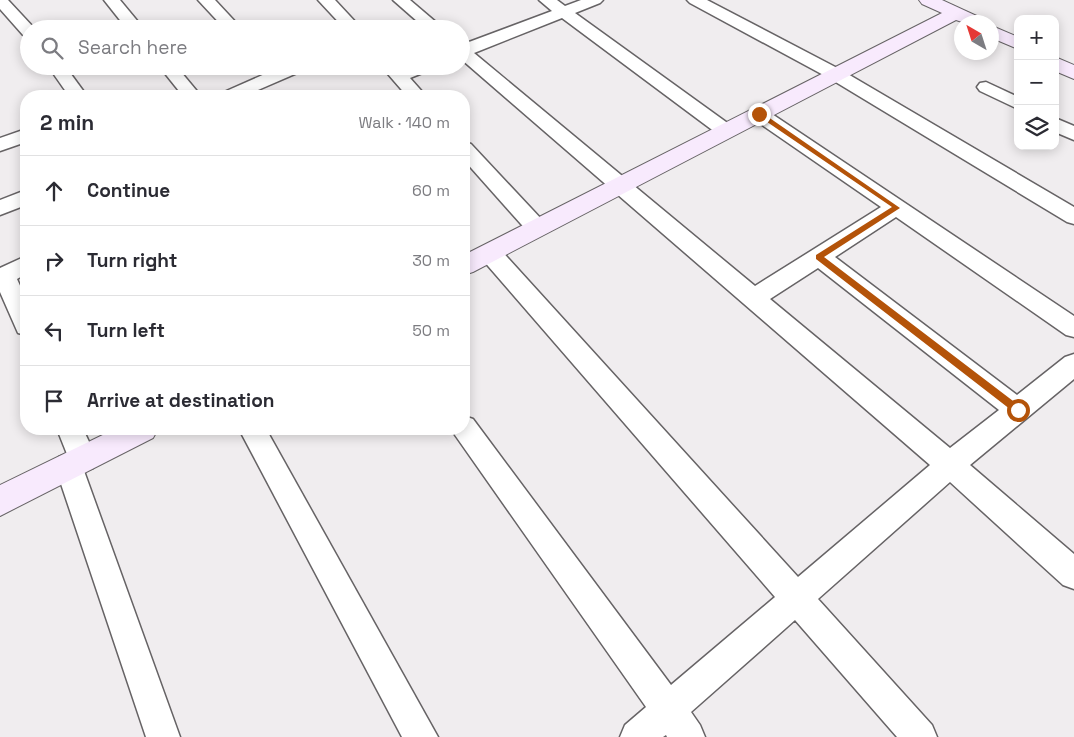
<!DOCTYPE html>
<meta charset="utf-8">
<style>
:root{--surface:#fff;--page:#f2f2f3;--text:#2b2b33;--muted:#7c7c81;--line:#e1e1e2}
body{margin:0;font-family:"Space Grotesk",sans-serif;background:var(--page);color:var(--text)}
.controls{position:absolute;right:15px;top:15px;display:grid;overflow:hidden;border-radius:10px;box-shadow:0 2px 12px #0003}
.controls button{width:45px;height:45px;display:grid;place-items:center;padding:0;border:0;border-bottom:1px solid var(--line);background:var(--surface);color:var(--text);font:25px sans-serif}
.compass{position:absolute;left:954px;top:15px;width:45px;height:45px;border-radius:50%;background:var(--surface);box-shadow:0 2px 12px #0003;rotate:321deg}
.stop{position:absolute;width:15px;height:15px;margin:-11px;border:4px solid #b45309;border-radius:50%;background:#fff}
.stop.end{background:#b45309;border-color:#fff;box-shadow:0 1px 5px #0008}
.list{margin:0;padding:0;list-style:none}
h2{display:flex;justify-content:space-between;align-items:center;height:65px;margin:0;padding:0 20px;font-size:21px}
h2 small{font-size:16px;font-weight:400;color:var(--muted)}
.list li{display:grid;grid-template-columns:32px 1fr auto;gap:15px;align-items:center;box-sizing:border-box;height:70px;padding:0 20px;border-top:1px solid var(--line)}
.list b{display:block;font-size:19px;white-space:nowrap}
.list em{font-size:16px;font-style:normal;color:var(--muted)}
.icon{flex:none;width:28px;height:28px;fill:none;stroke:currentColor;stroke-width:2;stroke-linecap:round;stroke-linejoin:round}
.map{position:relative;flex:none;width:1074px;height:737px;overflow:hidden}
.search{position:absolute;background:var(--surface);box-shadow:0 2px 12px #0003;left:20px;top:20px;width:450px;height:55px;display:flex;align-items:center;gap:12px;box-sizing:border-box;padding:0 18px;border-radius:28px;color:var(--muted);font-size:19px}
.panel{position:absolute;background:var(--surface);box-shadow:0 2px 12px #0003;left:20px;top:90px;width:450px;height:345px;border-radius:20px}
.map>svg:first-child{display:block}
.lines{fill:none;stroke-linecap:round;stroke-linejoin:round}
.street-casing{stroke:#666365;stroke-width:3}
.secondary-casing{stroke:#666365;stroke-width:2}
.street{fill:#fff;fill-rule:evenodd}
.secondary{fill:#f8eafd;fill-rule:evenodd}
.route{fill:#b45309}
</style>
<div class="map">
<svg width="1074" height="737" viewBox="0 0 1074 737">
<rect width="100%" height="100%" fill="#f0edef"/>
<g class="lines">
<g class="street-casing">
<g id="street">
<polygon points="0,0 8,0 35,29 29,29 29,37 23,35 0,9"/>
<polygon points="104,0 120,0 144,29 127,29"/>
<polygon points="198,0 215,0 242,29 225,29"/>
<polygon points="318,0 335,0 362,29 345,29"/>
<polygon points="393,0 410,0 444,29 426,29"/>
<path d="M539 0H557L565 6 581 0H603L600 3 575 13 733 127 735 131 733 135H719L562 18 474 53 755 286 881 207 752 118 750 114 752 110H766L1074 316V337L1066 335 896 217 835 257 1017 395 1065 357 1074 354V379L970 465 1074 554V589L1063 585 950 482 818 599 932 725 937 737H897L795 620 691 712 700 725 705 737H667L666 735 663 737H620L625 725 646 707 455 435 452 429H464V416L473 419 671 685 775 597 482 259 479 253 482 247 490 245 498 247 798 577 930 465 461 59V45L552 11ZM818 268 999 410 950 448 770 299Z"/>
<polygon points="687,0 707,0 841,70 1074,207 1074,224 1067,222 829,78 690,3"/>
<polygon points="48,66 65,66 87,96 69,96"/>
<polygon points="159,66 176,66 201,96 183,96"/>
<polygon points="283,66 306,66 304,70 244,96 221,96 224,92"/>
<polygon points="381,66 399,66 401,69 408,66 432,66 430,70 410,78 426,96 407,96"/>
<polygon points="986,82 1018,97 1018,109 980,91 977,87 980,83"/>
<polygon points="1055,118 1074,126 1074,140 1055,132"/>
<polygon points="26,129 26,142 0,151 0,138"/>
<polygon points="464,142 471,144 545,223 548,228 545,233 537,235 529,233 464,160"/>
<polygon points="26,190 26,205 0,215 0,200"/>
<polygon points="26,256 26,274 17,279 26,299 26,335 18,333 0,292 0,268"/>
<polygon points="57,429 83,429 97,459 93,468 84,471 180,737 146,737 55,466 59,457 67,454"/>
<polygon points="239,429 266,429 438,737 402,737"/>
</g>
</g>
<g class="secondary-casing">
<g id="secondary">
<polygon points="919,0 942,0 981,18 984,22 962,22 956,20 473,272 464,275 464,255 942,13 922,4"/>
<polygon points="992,26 1018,37 1018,49 992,38"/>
<polygon points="1055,57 1074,65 1074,79 1055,71"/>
<polygon points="115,429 158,429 153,438 0,516 0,485"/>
</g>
</g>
<use href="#street" class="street"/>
<use href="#secondary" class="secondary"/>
</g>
<polygon class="route" points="757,112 761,112 900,208 824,257 1021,407 1021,413 1015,413 816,259 816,255 892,207 757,115"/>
</svg>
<div class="controls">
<button>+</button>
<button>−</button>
<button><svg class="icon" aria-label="layers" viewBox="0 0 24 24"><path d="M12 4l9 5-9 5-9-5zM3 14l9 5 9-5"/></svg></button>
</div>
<svg class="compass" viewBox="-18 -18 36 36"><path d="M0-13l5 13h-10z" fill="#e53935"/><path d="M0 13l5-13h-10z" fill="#7c7c81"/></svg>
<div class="stop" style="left:1018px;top:410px"></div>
<div class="stop end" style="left:759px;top:114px"></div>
<div class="search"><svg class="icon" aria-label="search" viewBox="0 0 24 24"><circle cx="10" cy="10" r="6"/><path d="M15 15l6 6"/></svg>Search here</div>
<section class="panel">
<h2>2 min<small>Walk · 140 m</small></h2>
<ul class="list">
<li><svg class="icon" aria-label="ahead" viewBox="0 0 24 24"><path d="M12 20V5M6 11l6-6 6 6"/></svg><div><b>Continue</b></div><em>60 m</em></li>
<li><svg class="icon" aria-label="right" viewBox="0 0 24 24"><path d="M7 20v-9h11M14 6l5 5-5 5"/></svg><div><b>Turn right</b></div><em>30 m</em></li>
<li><svg class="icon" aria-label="left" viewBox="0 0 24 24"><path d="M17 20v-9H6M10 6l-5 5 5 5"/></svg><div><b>Turn left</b></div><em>50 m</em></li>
<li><svg class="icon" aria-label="arrive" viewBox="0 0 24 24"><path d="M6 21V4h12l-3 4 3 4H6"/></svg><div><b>Arrive at destination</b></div></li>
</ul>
</section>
</div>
